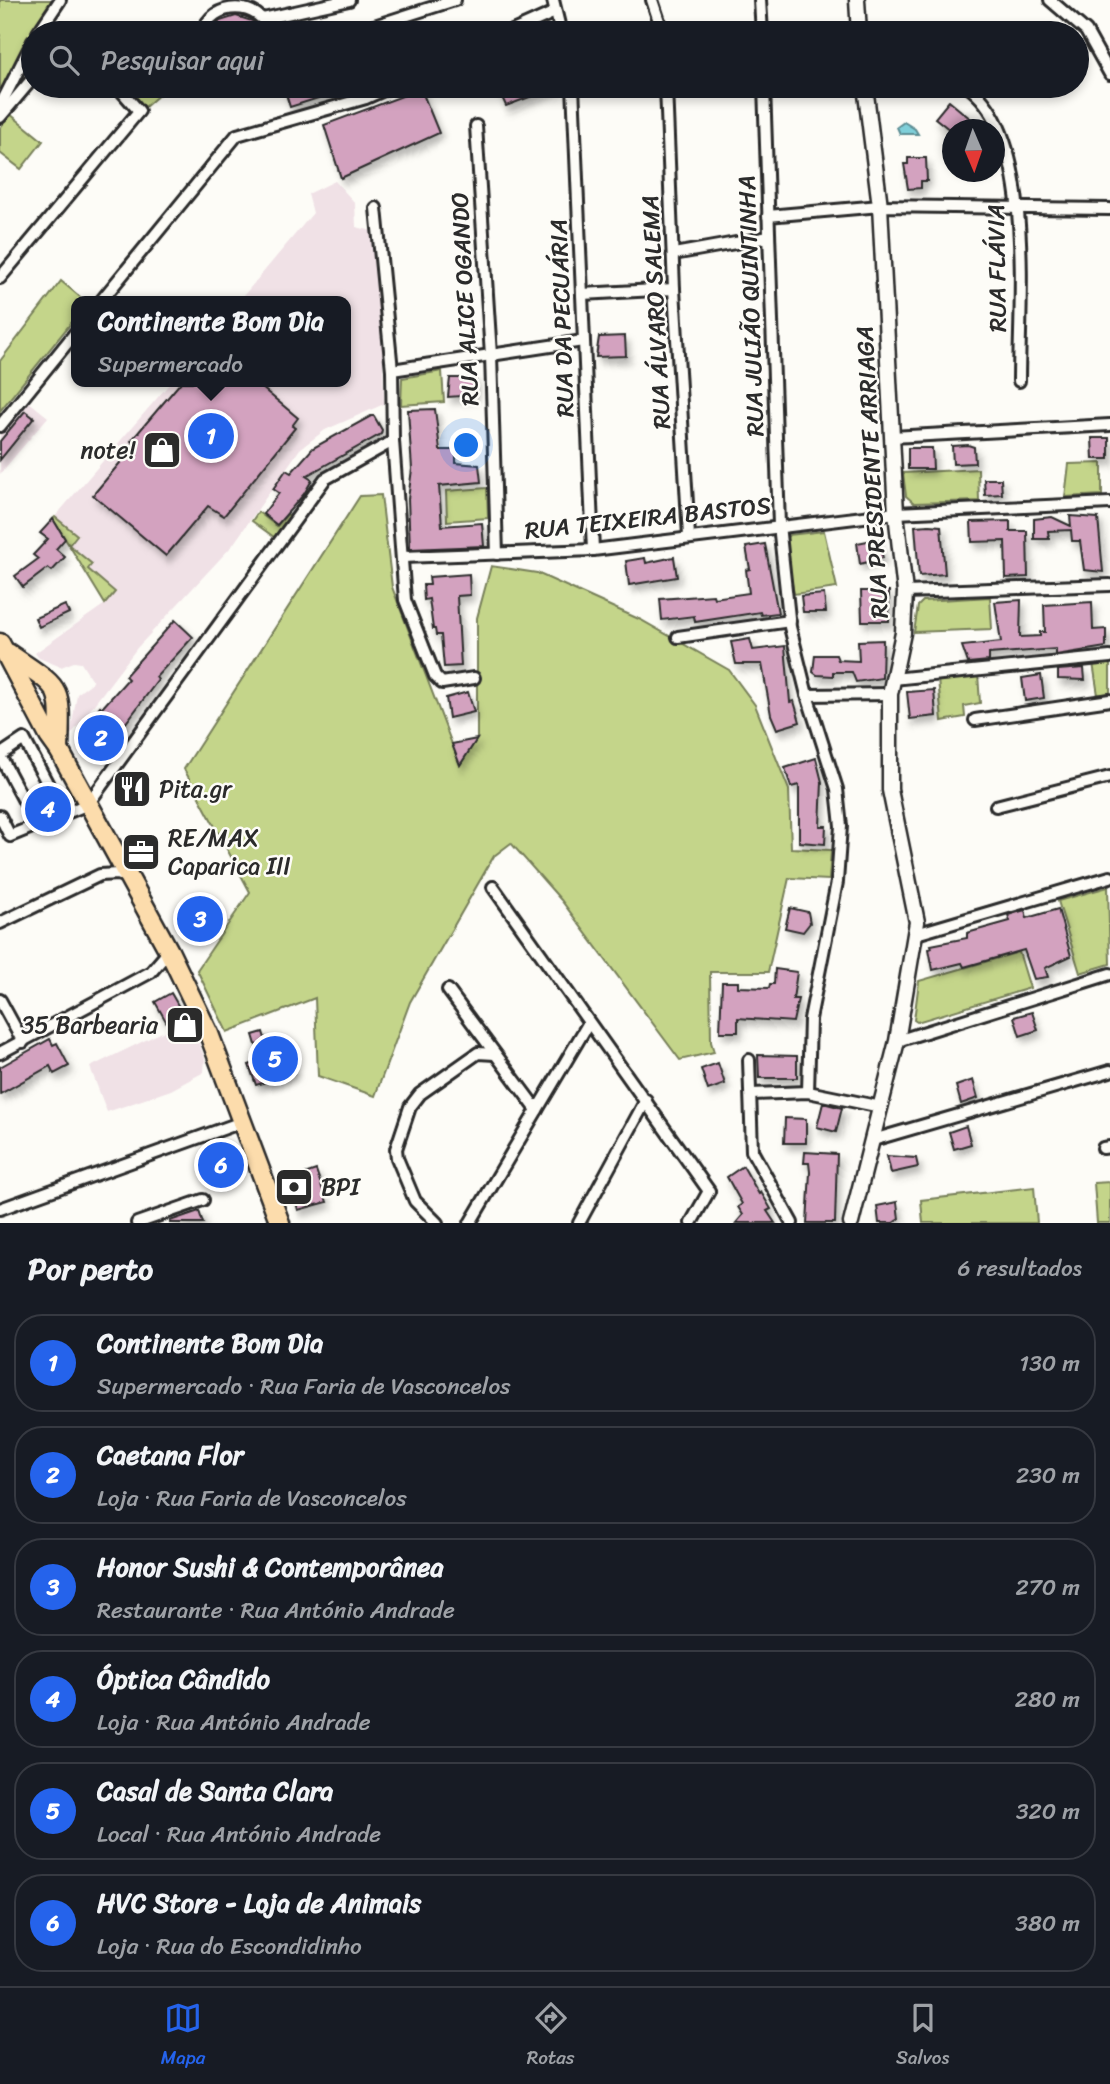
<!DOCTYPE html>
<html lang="pt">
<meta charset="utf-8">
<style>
:root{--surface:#171b24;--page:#20242c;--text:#f1f3f6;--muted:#9ea1a6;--line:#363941;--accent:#2563eb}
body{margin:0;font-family:Sriracha,sans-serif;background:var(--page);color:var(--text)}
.compass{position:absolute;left:942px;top:119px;width:63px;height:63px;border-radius:50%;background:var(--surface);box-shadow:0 4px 10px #0003;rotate:178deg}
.you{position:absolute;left:467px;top:446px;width:24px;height:24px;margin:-18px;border:5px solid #fff;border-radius:50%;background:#1a73e8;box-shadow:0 0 0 10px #1a73e833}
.badge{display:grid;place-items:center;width:46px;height:46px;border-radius:50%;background:var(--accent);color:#fff;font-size:23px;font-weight:700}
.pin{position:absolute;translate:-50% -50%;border:4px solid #fff;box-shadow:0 2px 7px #0006}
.popup{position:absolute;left:71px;top:296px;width:280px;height:91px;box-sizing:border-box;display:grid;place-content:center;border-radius:14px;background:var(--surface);filter:drop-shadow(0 2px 5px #0005);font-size:23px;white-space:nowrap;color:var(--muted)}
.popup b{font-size:26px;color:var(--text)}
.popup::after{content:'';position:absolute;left:50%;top:100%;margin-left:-14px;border:14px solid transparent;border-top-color:var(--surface)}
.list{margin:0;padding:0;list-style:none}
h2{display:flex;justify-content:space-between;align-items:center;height:91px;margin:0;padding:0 28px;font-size:30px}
h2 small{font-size:23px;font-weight:400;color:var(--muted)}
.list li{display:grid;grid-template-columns:46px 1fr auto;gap:21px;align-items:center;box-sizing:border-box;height:98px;margin:0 14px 14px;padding:0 14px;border:2px solid var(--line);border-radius:28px}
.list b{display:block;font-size:26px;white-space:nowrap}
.list p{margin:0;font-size:23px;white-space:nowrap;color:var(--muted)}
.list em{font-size:23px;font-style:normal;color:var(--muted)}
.icon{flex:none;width:38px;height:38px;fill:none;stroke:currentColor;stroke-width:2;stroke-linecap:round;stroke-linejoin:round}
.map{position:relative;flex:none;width:1110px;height:1223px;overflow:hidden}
.search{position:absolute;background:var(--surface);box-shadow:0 4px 10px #0003;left:21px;right:21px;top:21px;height:77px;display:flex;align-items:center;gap:18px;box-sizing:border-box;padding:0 24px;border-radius:38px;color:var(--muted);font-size:26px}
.sheet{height:763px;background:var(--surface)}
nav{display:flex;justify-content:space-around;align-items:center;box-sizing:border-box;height:98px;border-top:2px solid var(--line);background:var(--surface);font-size:19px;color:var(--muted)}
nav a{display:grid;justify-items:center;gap:4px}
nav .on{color:var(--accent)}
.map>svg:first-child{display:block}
.built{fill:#f0e1e6}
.green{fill:#c4d58a;stroke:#78805a;stroke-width:2}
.water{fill:#7fcfd9;stroke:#5d8d93;stroke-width:2}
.building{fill:#d3a2bf;stroke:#2b2b2b;stroke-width:2;filter:url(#shadow)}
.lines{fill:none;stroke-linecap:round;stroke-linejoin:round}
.minor-casing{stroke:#2b2b2b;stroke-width:16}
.tertiary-casing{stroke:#2b2b2b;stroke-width:19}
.primary-casing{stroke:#2b2b2b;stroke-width:23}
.minor{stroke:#fdfcf7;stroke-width:10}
.tertiary{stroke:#fdfcf7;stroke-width:14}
.primary{stroke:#fcdcac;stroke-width:18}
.labels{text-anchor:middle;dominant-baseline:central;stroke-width:5;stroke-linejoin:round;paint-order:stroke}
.street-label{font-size:24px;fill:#2b2b2b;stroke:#fdfcf7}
.poi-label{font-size:24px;fill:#2b2b2b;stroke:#fdfcf7;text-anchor:start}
</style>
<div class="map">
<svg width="1110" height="1223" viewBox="0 0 1110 1223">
<defs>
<filter id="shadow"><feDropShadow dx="3.5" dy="6" stdDeviation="3.5" flood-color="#0004"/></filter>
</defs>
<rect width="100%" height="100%" fill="#fdfcf7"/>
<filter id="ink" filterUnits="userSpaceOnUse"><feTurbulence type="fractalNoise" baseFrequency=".0143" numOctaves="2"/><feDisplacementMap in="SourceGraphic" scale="14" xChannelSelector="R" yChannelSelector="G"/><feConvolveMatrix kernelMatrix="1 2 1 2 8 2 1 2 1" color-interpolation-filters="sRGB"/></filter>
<g filter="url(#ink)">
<g class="built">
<polygon points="335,181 355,203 356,227 373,231 380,243 384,404 325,430 300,449 232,546 137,648 70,736 77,694 93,682 81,663 74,662 61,667 39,658 35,653 105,604 53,519 171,382 346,382 346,301 239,301 313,213 308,194"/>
<polygon points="28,401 48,417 0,474 0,435"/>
<polygon points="189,1019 205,1059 204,1072 171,1090 107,1112 90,1067"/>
</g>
<g class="green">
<polygon points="0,0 52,0 0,91"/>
<polygon points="127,86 169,86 145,107"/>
<polygon points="10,114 43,141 21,169 0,153 0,128"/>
<polygon points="61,281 85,301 76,301 76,317 0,411 0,361"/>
<polygon points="442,371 444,402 401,405 402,378"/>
<polygon points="1102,463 1102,495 1065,497 1069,464"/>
<polygon points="978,469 979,501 914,503 906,496 903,473"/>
<polygon points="487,488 488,518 447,521 446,491"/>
<polygon points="381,495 392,587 460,765 477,739 477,618 491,566 537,573 641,620 729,670 755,705 789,790 791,848 831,850 829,880 789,878 768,972 710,972 711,1042 714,1052 680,1060 561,900 511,843 494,856 410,1002 375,1096 318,1076 315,998 227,1032 197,970 250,892 184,769 360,496"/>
<polygon points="258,512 277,526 287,514 290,516 274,537 252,521"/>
<polygon points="55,517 77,535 69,545 92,564 88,569 115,592 105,604 53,519"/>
<polygon points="824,531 837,588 794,594 784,541 789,535"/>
<polygon points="990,597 992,629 914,632 918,606 923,601"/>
<polygon points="1110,662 1110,693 1098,695 1093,663"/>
<polygon points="978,674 980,703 964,706 965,717 942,721 938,679"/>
<polygon points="1108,887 1110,964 1080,973 1058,901"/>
<polygon points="1019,952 1030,988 917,1022 914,1020 919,981"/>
<polygon points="1110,1182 1110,1223 1097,1223 1094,1183"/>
<polygon points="1034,1187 1037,1223 923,1223 921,1200"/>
</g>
<polygon class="water" points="904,122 915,129 918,134 900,134 897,127"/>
<g class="building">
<polygon points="236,16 252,21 261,33 211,33 220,21"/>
<polygon points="292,86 349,86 350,88 290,107 284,88"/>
<polygon points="497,86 556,86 556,87 506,106"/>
<polygon points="421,89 439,133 341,178 324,125"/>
<polygon points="949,101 961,111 985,130 950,130 935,118"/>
<polygon points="908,158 926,158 927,181 921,181 921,188 908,189 904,164 908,164"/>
<polygon points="625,336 626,356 596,357 599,337"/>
<polygon points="450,378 476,378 474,395 448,397"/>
<polygon points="181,382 255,382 298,418 292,426 295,428 224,516 208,506 166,556 93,495 135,445 131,441"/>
<polygon points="435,409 440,450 456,450 456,463 479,465 481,482 439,486 442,526 482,523 484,546 410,549 408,499 412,469 408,410"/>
<polygon points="25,411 34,418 0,460 0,441"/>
<polygon points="371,416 374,416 382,430 381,434 306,476 312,480 304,494 277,525 263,514 279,493 273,489 286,470 291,473 313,448"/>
<polygon points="1092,438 1109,438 1109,459 1093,459"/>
<polygon points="968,445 974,447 975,463 953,464 952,446"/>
<polygon points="908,448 932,448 933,469 908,469"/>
<polygon points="984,479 1001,479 1002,494 985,495"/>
<polygon points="1070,516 1098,518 1103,572 1084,570 1080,541 1072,541 1071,530 1048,531 1049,539 1034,539 1034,519 1052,517 1071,526"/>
<polygon points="53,519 65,539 56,549 65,557 52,571 48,568 23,587 15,576 38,559 33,555 48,539 40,533"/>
<polygon points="1010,521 1010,531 1027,531 1028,577 1006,578 1005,541 972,542 971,522"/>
<polygon points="929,525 941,526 945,574 919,576 915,526"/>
<polygon points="878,539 883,558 860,564 857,543"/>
<polygon points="765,544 778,613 761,615 760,612 695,622 694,616 662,620 660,599 713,595 714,598 749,593 746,570 750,569 746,547"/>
<polygon points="674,557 677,577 629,585 626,561 645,558 646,563"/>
<polygon points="469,574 470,595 457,596 461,666 444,667 441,635 436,635 435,629 433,629 429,599 424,600 423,585 430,585 429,577"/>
<polygon points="861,591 889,591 889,621 862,621"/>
<polygon points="824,594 826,612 803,612 801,596"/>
<polygon points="1021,600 1020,637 1040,636 1040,632 1045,632 1044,605 1092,602 1093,630 1106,629 1106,647 1056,655 1056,649 989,654 989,661 968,663 962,646 1001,642 995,602"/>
<polygon points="65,605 69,613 39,627 35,618"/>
<polygon points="175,620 193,637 156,677 158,680 116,736 103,739 86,735 83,728 100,706 102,708 128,679 125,676"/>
<polygon points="750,639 753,650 785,646 790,702 794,701 800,722 777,729 771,715 762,664 736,664 731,642"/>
<polygon points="883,640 882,678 856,682 852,672 833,672 833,676 817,675 813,672 815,655 836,655 838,660 859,661 858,641"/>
<polygon points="1084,668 1085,680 1058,679 1058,670"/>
<polygon points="1041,675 1044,698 1025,701 1022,678"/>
<polygon points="934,690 936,716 910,719 907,692"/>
<polygon points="468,692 474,712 449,718 446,698"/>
<polygon points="477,739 460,765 452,744"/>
<polygon points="816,758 822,782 820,826 826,826 825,844 799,842 799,785 791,787 785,768"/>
<polygon points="790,908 808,912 810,923 803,932 785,928"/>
<polygon points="1058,909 1071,956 1045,968 1048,977 1034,979 1024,950 964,967 962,963 933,970 929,949 932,948 931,945 967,938 967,933 1010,921 1008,915 1025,910 1027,918"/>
<polygon points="775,969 797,972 793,999 798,999 793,1022 738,1018 738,1032 720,1032 722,982 738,982 738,987 769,988 770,984 774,984"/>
<polygon points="171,993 183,1014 167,1023 155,1002"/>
<polygon points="1032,1012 1038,1030 1020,1036 1014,1017"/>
<polygon points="263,1032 271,1057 287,1052 294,1073 256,1085 249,1065 261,1061 253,1035"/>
<polygon points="50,1039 53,1045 57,1043 69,1066 54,1074 50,1066 0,1094 0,1067"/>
<polygon points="758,1055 797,1056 797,1078 759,1078"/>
<polygon points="718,1063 725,1084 708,1090 701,1069"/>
<polygon points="973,1080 978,1098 961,1104 956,1086"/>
<polygon points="823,1103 842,1108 836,1132 817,1127"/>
<polygon points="785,1118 806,1119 806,1143 784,1143"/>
<polygon points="966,1126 971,1144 954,1149 949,1132"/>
<polygon points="805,1152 837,1154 835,1223 807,1223 810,1172 809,1163 804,1163"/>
<polygon points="887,1156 916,1158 918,1167 891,1173"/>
<polygon points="743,1166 759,1194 761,1192 771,1209 767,1211 775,1223 736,1223 743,1215 738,1207 742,1204 727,1177"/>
<polygon points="316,1170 327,1202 298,1210 290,1179"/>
<polygon points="897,1202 899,1219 893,1223 879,1223 877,1206"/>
<polygon points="199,1211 203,1223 170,1223 170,1221"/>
</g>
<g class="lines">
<g class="minor-casing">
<g id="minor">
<polyline points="553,0 561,33"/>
<polyline points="652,0 663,33"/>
<polyline points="760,0 762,33"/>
<polyline points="1050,0 1086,31 1110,74"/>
<polyline points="263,19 349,0"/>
<polyline points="38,33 60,0"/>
<path d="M203 33C210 0 262 0 269 33"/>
<polyline points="352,33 455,0"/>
<polyline points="508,33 555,12"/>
<polyline points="573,86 593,550"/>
<polyline points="666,86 674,289 689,536"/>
<polyline points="764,86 779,525 790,627 807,695 837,789 841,826 837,882 810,1019 808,1092"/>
<path d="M967 86C1036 133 1019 304 1019 381"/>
<polyline points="0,106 33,41"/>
<polyline points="0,117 33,78"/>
<polyline points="476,126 491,355 497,554"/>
<polyline points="376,208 392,370 393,441 405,600 435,676 442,683 474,678"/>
<polyline points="768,216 880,206 1110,209"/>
<polyline points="674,254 769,237"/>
<polyline points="0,278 139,111 117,86"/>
<polyline points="582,294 674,289"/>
<polyline points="101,301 237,135 366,98 393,86"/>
<polyline points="392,370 583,341"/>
<polyline points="0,426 76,332"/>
<polyline points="892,437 1110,425"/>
<polyline points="403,557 593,550 896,513 1110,503"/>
<polyline points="905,592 1110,585"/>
<polyline points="678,637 790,621"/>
<polyline points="893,679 1110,657"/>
<polyline points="807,695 890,694"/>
<polyline points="975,720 1110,700"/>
<polyline points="0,755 24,739 64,815"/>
<polyline points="0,756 37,825"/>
<polyline points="996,806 1110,777"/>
<polyline points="0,816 10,836 88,804 325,479 393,441"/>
<polyline points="493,887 709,1191 691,1223"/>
<polyline points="0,923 100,875 118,874 128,878"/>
<polyline points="916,934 1110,877"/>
<polyline points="448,990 537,1110"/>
<polyline points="0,1000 23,1042"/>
<polyline points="897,1041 1110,974"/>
<polyline points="0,1053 151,972 169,951"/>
<polyline points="749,1060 752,1151 792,1223"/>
<polyline points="751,1094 808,1092 881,1107"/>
<polyline points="873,1140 1110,1071"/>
<polyline points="1103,1148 1110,1147"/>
<polyline points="0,1209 242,1122"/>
<polyline points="137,1223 203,1200"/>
<polyline points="437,1223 415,1201 397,1158 396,1149 410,1107 420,1094 478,1053 495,1054"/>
<polyline points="470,1223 588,1024"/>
<polyline points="579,1223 646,1100"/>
</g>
</g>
<g class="tertiary-casing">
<g id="tertiary">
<polyline points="857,0 859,33"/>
<polyline points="851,1223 897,1041 917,922 890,790 890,694 903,633 905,592 896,513 880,206 865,86"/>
</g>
</g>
<g class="primary-casing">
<g id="primary">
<polyline points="0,643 49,736 59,750 169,951 209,1034 280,1223"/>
<path d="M8 653C63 691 61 682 59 750"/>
</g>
</g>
<use href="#minor" class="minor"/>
<use href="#tertiary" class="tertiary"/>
<use href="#primary" class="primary"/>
</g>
</g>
<defs>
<g id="shop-square" transform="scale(2.0125)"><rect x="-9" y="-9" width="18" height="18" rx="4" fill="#2b2b2b" stroke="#fdfcf7"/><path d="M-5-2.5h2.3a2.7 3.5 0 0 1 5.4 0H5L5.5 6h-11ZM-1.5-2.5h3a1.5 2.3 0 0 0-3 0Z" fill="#fff"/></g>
<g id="restaurant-square" transform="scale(2.0125)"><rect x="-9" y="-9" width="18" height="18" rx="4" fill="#2b2b2b" stroke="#fdfcf7"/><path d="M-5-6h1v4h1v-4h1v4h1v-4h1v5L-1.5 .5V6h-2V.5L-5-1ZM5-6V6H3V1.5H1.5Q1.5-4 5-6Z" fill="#fff"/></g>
<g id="office-square" transform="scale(2.0125)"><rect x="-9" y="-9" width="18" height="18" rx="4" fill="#2b2b2b" stroke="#fdfcf7"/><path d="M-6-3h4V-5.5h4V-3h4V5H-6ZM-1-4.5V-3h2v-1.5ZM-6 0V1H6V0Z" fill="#fff"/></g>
<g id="bank-square" transform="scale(2.0125)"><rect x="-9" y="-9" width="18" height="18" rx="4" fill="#2b2b2b" stroke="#fdfcf7"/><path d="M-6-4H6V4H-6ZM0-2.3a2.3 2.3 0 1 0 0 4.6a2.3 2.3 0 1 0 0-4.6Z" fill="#fff"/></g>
</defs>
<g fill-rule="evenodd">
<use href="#shop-square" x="162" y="450"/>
<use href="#restaurant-square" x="132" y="789"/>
<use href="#office-square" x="141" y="852"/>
<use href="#shop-square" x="185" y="1025"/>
<use href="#bank-square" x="294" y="1187"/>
</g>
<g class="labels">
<g class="street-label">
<text transform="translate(997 268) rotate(-91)">RUA FLÁVIA</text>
<text transform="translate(465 299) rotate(-93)">RUA ALICE OGANDO</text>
<text transform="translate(751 306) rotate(-92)">RUA JULIÃO QUINTINHA</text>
<text transform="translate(656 312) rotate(-93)">RUA ÁLVARO SALEMA</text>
<text transform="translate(562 318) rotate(-92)">RUA DA PECUÁRIA</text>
<text transform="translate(872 472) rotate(-93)">RUA PRESIDENTE ARRIAGA</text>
<text transform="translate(648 518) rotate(-6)">RUA TEIXEIRA BASTOS</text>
</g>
<g class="poi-label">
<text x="135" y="450" text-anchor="end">note!</text>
<text x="159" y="789">Pita.gr</text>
<text x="168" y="838">RE/MAX<tspan x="168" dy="28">Caparica III</tspan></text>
<text x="158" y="1025" text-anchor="end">35 Barbearia</text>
<text x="321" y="1187">BPI</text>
</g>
</g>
</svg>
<svg class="compass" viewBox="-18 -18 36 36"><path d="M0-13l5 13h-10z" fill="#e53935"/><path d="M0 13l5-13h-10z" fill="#9ea1a6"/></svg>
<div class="you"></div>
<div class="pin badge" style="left:211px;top:436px">1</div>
<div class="popup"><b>Continente Bom Dia</b>Supermercado</div>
<div class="pin badge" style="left:101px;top:738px">2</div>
<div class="pin badge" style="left:200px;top:919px">3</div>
<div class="pin badge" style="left:48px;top:809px">4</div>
<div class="pin badge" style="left:275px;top:1059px">5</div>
<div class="pin badge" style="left:221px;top:1165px">6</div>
<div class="search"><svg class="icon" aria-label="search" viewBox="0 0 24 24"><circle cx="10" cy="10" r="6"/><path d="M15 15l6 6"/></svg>Pesquisar aqui</div>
</div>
<section class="sheet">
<h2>Por perto<small>6 resultados</small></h2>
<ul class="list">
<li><span class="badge">1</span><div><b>Continente Bom Dia</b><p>Supermercado · Rua Faria de Vasconcelos</p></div><em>130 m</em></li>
<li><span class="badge">2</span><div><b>Caetana Flor</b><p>Loja · Rua Faria de Vasconcelos</p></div><em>230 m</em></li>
<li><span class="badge">3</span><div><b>Honor Sushi &amp; Contemporânea</b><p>Restaurante · Rua António Andrade</p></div><em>270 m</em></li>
<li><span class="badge">4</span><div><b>Óptica Cândido</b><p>Loja · Rua António Andrade</p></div><em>280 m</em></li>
<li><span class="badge">5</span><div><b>Casal de Santa Clara</b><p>Local · Rua António Andrade</p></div><em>320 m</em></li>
<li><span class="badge">6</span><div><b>HVC Store - Loja de Animais</b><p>Loja · Rua do Escondidinho</p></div><em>380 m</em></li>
</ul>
</section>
<nav>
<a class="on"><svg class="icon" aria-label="map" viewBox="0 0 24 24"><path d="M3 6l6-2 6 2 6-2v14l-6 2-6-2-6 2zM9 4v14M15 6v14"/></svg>Mapa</a>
<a><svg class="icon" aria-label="directions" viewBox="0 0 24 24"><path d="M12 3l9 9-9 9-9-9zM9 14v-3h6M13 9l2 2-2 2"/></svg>Rotas</a>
<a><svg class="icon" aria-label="saved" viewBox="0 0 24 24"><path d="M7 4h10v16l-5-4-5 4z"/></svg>Salvos</a>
</nav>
